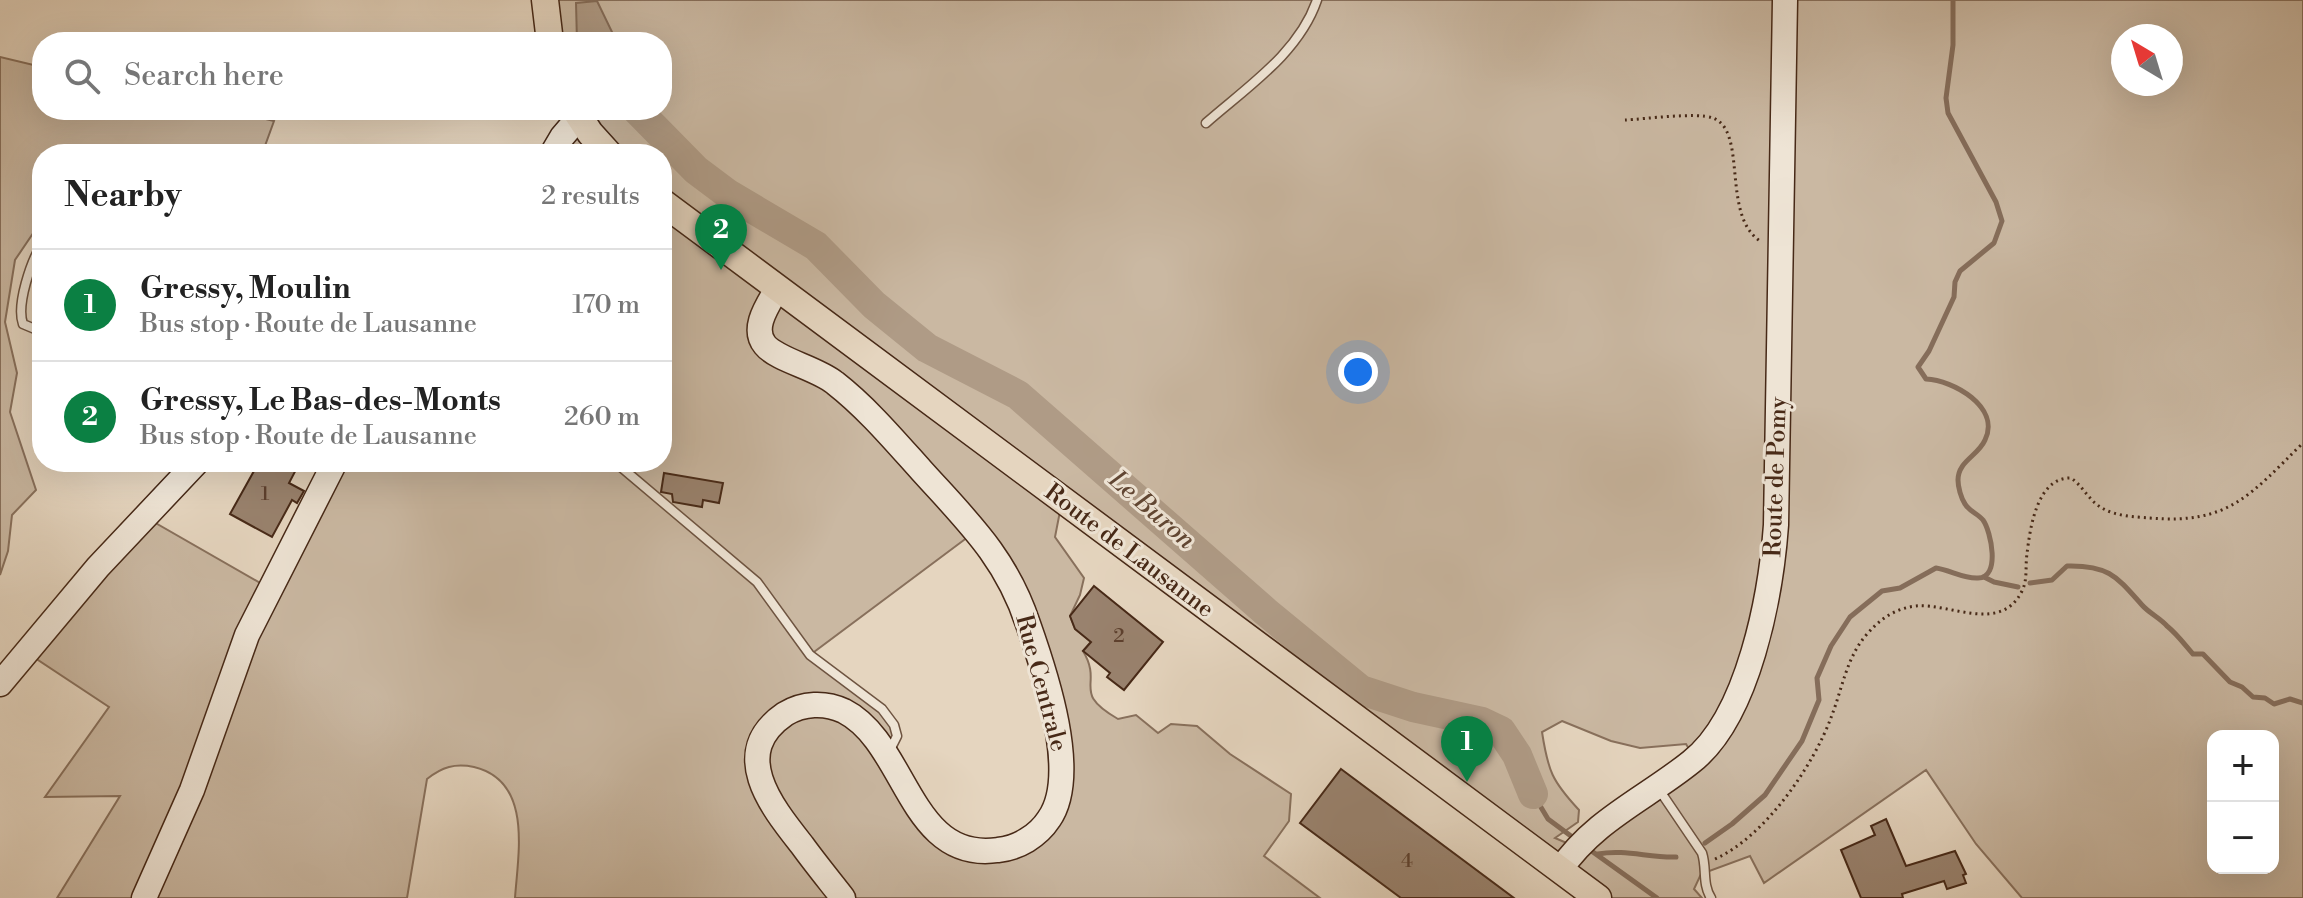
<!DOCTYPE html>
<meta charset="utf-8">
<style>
:root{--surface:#fff;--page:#f2f2f2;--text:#222;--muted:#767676;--line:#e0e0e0;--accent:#0b8043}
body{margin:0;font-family:"Libre Bodoni",serif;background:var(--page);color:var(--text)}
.controls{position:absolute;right:24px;bottom:24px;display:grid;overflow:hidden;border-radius:16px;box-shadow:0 8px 32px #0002}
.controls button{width:72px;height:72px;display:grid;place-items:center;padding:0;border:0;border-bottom:2px solid var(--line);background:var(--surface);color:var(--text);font:40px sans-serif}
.compass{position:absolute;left:2111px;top:24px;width:72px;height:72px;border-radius:50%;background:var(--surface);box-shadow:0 8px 32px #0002;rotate:322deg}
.you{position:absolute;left:1358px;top:372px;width:28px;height:28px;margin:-20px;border:6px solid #fff;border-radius:50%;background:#1a73e8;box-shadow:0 0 0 12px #1a73e833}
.badge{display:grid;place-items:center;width:52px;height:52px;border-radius:50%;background:var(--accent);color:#fff;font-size:26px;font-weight:700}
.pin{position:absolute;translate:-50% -66px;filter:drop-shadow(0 2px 4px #0008)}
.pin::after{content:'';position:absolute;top:42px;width:28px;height:24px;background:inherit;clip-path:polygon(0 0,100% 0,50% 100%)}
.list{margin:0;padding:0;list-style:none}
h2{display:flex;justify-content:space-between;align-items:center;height:104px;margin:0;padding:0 32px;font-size:34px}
h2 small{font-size:26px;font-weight:400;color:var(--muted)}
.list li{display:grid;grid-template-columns:52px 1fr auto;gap:24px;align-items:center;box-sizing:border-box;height:112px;padding:0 32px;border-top:2px solid var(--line)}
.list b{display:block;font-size:30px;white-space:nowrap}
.list p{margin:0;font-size:26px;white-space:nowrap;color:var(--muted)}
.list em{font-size:26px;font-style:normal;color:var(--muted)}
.icon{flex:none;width:44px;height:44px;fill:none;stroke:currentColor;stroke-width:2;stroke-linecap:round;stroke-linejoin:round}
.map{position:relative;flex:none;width:2303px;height:898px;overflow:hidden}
.search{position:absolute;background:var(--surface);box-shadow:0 8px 32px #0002;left:32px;top:32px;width:640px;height:88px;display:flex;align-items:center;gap:20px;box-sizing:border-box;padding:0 28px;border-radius:32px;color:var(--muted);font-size:30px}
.panel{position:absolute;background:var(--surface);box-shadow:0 8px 32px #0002;left:32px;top:144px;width:640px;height:328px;border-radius:32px}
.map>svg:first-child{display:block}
.green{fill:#cab8a2;stroke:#88705c;stroke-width:2;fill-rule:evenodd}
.water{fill:#af9b86;stroke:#856d5a;stroke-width:2}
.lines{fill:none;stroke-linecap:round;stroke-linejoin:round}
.stream{stroke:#856d5a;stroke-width:5}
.river{stroke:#af9b86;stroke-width:30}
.building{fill:#99826e;stroke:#472917;stroke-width:2}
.lane-casing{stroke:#6e5441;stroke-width:11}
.secondary-casing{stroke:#472917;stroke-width:27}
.primary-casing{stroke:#472917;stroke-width:29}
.path{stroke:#472917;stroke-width:3;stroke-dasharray:2 4;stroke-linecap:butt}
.lane{stroke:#eee4d5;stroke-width:8}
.secondary{stroke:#eee4d5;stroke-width:24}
.primary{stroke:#e5d5bf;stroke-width:26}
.labels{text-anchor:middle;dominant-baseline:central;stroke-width:6;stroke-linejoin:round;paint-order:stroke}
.number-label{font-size:20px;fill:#5c3f2d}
.street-label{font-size:24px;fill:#472917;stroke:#eee4d5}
.water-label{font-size:26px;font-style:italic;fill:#614633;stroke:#eee4d5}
</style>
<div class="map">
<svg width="2303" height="898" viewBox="0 0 2303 898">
<rect width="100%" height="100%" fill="#e5d5bf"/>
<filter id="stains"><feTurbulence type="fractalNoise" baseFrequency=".0025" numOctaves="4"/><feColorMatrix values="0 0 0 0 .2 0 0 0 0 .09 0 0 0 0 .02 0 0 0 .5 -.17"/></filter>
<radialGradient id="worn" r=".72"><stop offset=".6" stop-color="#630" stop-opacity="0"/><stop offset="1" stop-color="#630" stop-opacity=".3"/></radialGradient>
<g class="green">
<path d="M545 0H2303V898H2022L1976 844 1926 770 1764 883 1750 856 1701 874 1694 889 1702 898H1598L1062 501 1055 537 1084 578 1080 595 1070 616 1075 629 1091 642 1083 651C1104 686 1070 691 1118 719L1136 715 1158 733 1171 724 1197 726 1230 754 1291 794 1289 821 1264 856 1320 898H515C518 854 533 781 474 767 455 763 442 767 427 779L407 898H57L120 796 45 797 109 707 26 652 145 517 269 588 335 462H662V154H552L575 110H662V42H550ZM2123 36H2171V84H2123ZM976 531 1050 699V817L988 852 927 821 887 755 897 736 882 709 810 655ZM1562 721 1611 741 1640 748 1686 744 1695 759 1576 847 1555 838 1578 822 1579 810C1552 781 1548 771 1542 732ZM2213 736H2273V868H2213Z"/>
<polygon points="0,57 42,67 42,110 228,110 274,121 262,154 42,154 42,220 15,260 5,322 17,373 10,412 36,490 12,515 8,551 0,575"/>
</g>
<polygon class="water" points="597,1 613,34 599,42 577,42 576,3"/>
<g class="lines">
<g class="stream">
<polyline points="1984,577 1994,582 2018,587"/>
<path d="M2030 583 2052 580 2067 566C2109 565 2117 577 2142 605 2149 613 2160 618 2167 626 2177 634 2185 645 2193 654H2203L2230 682 2242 687 2253 697 2265 698 2274 704 2290 699 2303 703"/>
<polyline points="1533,794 1548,819 1575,839"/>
<path d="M1705 843 1732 824 1765 795 1802 741 1819 700 1817 678 1831 646 1850 617 1882 591 1900 588 1936 568C1950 570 1964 579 1978 578 2001 578 1991 531 1983 520 1978 514 1969 511 1965 504 1961 498 1958 487 1958 480 1958 461 1978 456 1985 440 2001 407 1953 380 1926 379L1918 367 1929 351 1954 297 1955 282 1960 271 1994 243 2002 221 1996 202 1948 113 1946 98 1953 45V0"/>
<polyline points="1586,847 1657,898"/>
<path d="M1598 854C1625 849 1649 858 1676 857"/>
</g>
<polyline class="river" points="637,110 696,170 728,194 816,246 874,305 927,348 1018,395 1266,612 1361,690 1413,707 1482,722 1501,731 1517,755 1533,794"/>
</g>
<g class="building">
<polygon points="259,462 300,462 289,483 304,491 297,503 292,500 272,537 230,514"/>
<polygon points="664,473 723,483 719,503 703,500 702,507 673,502 672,494 661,492"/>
<polygon points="1094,586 1163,642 1124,690 1107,677 1110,673 1083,651 1091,642 1075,629 1070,616"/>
<polygon points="1341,769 1514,898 1401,898 1300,823"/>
<polygon points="1886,819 1906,866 1955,851 1966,874 1963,875 1966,883 1947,889 1944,881 1902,894 1903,898 1861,898 1841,850 1875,835 1871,826"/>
</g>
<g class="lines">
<g class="lane-casing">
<g id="lane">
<path d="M1206 123C1247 87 1299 53 1317 0"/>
<path d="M42 244C31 261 16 305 23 324L42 332"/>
<polyline points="615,462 757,582 810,655 882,709 894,725 897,736 889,752"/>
<path d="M1658 788 1702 853C1707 868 1702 884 1711 898"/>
</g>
</g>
<g class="secondary-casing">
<g id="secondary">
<polyline points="552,154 562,137 579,117"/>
<path d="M777 289C768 305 751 328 765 345 777 360 817 368 835 383 867 408 894 440 921 470 967 521 1006 557 1028 624 1045 672 1080 775 1049 819 1038 836 1018 848 998 850 909 863 907 743 844 711 825 702 803 703 785 714 728 753 772 807 802 845 815 863 829 880 843 898"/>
<polyline points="0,684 98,567 197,462"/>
<path d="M1560 870C1594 820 1645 799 1691 762 1749 717 1771 594 1776 525L1785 0"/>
<polyline points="144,898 192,790 247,635 335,462"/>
</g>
</g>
<g class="primary-casing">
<g id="primary">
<polyline points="545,0 550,42"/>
<polyline points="575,110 590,133 609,154"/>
<polyline points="662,202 1598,898"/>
</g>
</g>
<g class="path">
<path d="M1625 120C1645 119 1696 112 1713 118 1748 131 1721 215 1760 241"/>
<path d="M1715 859C1765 837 1814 765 1832 715 1843 686 1847 655 1869 632 1881 618 1897 608 1916 606 1950 603 2001 634 2022 591 2028 579 2025 566 2027 554 2030 528 2037 477 2071 478 2083 486 2089 501 2102 508 2115 516 2135 517 2150 518 2229 525 2251 494 2303 443"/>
</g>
<use href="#lane" class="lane"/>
<use href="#secondary" class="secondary"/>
<use href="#primary" class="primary"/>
</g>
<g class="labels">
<g class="number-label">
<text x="265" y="494">1</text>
<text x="1119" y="636">2</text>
<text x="1407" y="861">4</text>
</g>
<g class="street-label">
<text transform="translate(1776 477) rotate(-88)">Route de Pomy</text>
<text transform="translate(1129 551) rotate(37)">Route de Lausanne</text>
<text transform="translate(1041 683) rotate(75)">Rue Centrale</text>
</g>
<g class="water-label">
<text transform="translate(1152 510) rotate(41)">Le Buron</text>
</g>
</g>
<rect width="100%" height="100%" filter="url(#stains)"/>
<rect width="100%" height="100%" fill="url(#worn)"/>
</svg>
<div class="controls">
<button>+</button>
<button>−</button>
</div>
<svg class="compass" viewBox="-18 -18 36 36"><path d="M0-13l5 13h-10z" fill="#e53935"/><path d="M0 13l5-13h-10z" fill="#767676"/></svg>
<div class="you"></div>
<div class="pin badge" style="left:1467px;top:782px">1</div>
<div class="pin badge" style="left:721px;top:270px">2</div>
<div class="search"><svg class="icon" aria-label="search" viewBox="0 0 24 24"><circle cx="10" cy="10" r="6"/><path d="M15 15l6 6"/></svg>Search here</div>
<section class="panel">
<h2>Nearby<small>2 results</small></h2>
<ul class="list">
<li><span class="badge">1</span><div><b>Gressy, Moulin</b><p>Bus stop · Route de Lausanne</p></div><em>170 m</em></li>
<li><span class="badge">2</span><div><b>Gressy, Le Bas-des-Monts</b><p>Bus stop · Route de Lausanne</p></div><em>260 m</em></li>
</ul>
</section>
</div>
